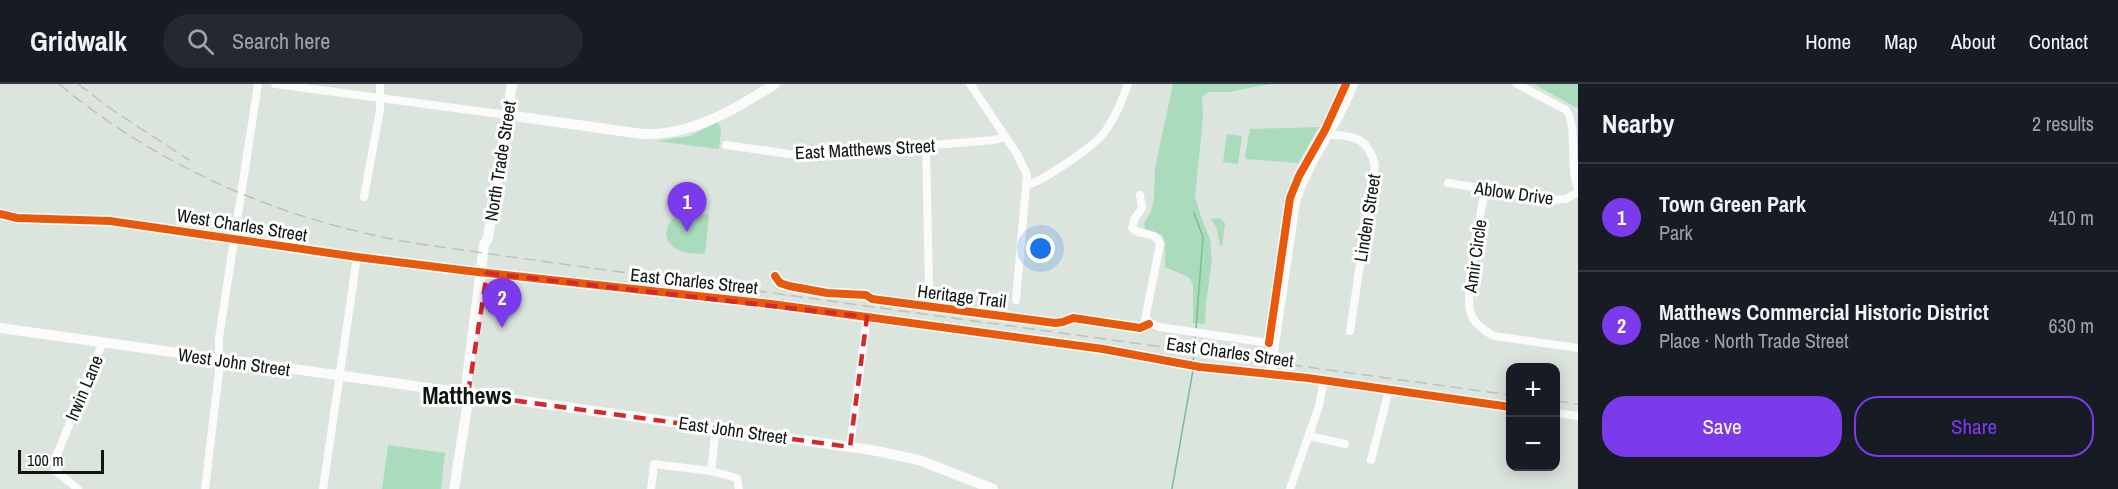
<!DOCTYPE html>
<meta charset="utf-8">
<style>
:root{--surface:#171b24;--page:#242831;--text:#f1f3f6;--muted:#9ea1a6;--line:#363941;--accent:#7c3aed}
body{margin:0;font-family:"Archivo Narrow",sans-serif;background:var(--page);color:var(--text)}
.controls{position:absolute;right:18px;bottom:18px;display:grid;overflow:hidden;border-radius:12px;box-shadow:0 3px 15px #0003}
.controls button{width:54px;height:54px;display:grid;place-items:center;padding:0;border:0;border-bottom:2px solid var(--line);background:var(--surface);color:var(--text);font:30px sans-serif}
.scale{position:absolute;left:18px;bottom:15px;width:86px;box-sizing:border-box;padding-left:6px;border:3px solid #0f1511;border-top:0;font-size:16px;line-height:21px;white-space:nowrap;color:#0f1511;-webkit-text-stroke:4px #fff;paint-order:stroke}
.you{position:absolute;left:1041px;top:165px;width:21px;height:21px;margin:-15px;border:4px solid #fff;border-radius:50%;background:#1a73e8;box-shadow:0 0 0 9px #1a73e833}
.badge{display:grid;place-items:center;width:39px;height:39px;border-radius:50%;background:var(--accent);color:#fff;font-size:20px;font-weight:700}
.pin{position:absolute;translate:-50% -50px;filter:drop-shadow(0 2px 3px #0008)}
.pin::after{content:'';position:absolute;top:32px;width:21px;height:18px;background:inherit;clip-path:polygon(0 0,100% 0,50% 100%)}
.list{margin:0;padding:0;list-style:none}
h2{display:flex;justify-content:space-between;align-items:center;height:78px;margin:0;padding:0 24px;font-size:26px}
h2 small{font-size:20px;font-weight:400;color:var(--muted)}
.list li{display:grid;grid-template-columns:39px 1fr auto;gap:18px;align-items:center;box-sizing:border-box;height:108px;padding:0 24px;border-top:2px solid var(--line)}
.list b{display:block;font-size:22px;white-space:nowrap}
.list p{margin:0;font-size:20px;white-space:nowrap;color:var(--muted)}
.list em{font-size:20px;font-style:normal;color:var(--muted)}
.actions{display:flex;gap:12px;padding:18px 24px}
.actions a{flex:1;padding:14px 0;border:2px solid var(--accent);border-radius:24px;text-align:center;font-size:21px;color:var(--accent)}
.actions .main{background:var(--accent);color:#fff}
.icon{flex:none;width:33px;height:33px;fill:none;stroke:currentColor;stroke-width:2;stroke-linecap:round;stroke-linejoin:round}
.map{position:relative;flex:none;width:1578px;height:405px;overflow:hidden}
header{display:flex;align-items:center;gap:36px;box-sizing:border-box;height:84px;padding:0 30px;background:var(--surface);border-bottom:2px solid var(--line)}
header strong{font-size:28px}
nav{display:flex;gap:33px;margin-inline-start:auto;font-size:21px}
.search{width:420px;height:54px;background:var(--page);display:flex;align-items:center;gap:15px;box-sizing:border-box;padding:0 21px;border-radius:33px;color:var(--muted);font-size:22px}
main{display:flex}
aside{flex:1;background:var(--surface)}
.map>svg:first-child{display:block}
.green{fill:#aadbbc}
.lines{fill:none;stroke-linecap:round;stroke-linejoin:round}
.stream{stroke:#7dbb96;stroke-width:1.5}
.minor{stroke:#fafbfa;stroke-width:8}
.major{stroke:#fafbfa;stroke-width:10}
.rail{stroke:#bfc1bf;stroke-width:1.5;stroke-dasharray:12 6;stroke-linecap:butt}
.cycleway-casing{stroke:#fff;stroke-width:11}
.cycleway{stroke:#e8590c;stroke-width:8}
.marked{fill:none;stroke:#d62828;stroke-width:4.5;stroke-dasharray:12 8;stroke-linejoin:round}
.labels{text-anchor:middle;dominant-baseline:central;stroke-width:6;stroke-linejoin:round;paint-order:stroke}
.street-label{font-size:18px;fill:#0f1511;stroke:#fff}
.district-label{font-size:24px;font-weight:bold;fill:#0f1511;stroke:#fff}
</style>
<header>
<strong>Gridwalk</strong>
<div class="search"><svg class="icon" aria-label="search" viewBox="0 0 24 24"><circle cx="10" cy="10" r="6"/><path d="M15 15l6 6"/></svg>Search here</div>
<nav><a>Home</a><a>Map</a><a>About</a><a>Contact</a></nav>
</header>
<main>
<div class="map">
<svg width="1578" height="405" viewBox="0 0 1578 405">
<rect width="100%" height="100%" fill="#dce4de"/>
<g class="green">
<polygon points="1173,0 1271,0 1228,8 1208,8 1202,13 1203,33 1195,112 1201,133 1210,155 1212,174 1206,220 1205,240 1193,239 1193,202 1190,194 1165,183 1165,158 1162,151 1145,145 1144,139 1150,130 1154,115 1155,84"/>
<polygon points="1534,0 1578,0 1578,24 1575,23"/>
<polygon points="718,38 721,46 719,65 656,57 690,52"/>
<polygon points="1319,43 1298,79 1246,75 1245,72 1250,45"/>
<polygon points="1227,50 1242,52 1238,80 1223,78"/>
<path d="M687 128 709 131 705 170C696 169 685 170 677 165 657 154 668 131 687 128Z"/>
<polygon points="1219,134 1225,139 1222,162 1220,162 1217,145 1211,135"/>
<polygon points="388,361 445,369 441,405 382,405"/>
</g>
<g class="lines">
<g class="stream">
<polyline points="1194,129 1203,153 1196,244"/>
<polyline points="1195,263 1195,253"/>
<polyline points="1193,277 1194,271"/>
<polyline points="1172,405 1193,286"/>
</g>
<g class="minor">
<polyline points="275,0 507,31"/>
<polyline points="970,0 1017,70 1027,91 1016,216"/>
<path d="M1517 0 1566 26C1578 40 1569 83 1578 105"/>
<path d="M1330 51C1356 51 1368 55 1375 81L1350 247"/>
<polyline points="726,61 789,70 810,71 994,56 1005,53"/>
<polyline points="926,62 929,203"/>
<polyline points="1448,99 1555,116 1566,115 1578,108"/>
<path d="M1026 101C1042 98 1098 60 1106 46 1116 32 1122 16 1128 0"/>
<path d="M1485 105C1481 130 1463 209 1471 230 1475 240 1484 247 1494 252L1578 264"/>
<path d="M1140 111 1142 124 1135 134 1132 144C1140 153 1156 146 1160 160L1145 236 1159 243 1275 260"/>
<polyline points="364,113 380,26 380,0"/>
<polyline points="0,130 17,134 110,137 357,173 469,187 771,220 1103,265 1200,283 1308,294 1510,323"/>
<path d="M1271 289 1296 118C1309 75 1339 42 1354 0"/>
<polyline points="1556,329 1578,332"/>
<polyline points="1309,352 1345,360"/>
<polyline points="850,363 867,233"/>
<polyline points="1371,376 1389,306"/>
<polyline points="711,387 716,343"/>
<polyline points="78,405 56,387 54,378 102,260"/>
<polyline points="205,405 219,288 219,254 258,0"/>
<polyline points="323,405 357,173"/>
<polyline points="651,405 654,380 711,387 737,394 739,405"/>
<polyline points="1290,405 1319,322 1324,296"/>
</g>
<g class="major">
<path d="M507 31 642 50C691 52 734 26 775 0"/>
<polyline points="0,244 872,366 919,376 993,405"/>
<polyline points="468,310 467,295 484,161 488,154 512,0"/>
<polyline points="454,405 470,305"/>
</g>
<g class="rail">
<path d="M59 0C149 75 259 126 373 151 411 160 451 164 490 170L1510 311"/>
<polyline points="78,0 114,27 189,76"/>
<polyline points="1556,317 1578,320"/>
</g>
<g class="cycleway-casing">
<g id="cycleway">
<polyline points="0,130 17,134 110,137 357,173 469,187 771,220 1103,265 1200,283 1308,294 1510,323"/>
<polyline points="775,192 780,199 789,202 827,209 866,211 872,215 1055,239 1063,238 1073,234 1140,244 1149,240"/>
<polyline points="1269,259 1290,114 1299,92 1325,46 1346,0"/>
</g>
</g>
<use href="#cycleway" class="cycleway"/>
</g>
<path class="marked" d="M487 189 867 233 850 363 468 310Z"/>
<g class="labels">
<g class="street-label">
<text transform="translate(865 65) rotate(-3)">East Matthews Street</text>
<text transform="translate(500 77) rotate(-81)">North Trade Street</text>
<text transform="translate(1514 109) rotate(8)">Ablow Drive</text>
<text transform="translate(1367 134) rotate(-81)">Linden Street</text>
<text transform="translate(242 141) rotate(9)">West Charles Street</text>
<text transform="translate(1475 172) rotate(-82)">Amir Circle</text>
<text transform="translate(694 197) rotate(6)">East Charles Street</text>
<text transform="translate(962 212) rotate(7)">Heritage Trail</text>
<text transform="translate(1230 268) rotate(8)">East Charles Street</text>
<text transform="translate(234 278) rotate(8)">West John Street</text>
<text transform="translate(84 304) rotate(-67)">Irwin Lane</text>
<text transform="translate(733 346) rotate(8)">East John Street</text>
</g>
<g class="district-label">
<text x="467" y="311">Matthews</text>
</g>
</g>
</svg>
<div class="controls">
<button>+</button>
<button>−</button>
</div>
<div class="scale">100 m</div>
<div class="you"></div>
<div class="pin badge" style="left:687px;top:148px">1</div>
<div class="pin badge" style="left:502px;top:244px">2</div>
</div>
<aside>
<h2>Nearby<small>2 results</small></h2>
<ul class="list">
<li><span class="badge">1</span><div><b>Town Green Park</b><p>Park</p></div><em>410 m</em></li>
<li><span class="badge">2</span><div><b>Matthews Commercial Historic District</b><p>Place · North Trade Street</p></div><em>630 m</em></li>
</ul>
<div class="actions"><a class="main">Save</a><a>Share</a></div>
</aside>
</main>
